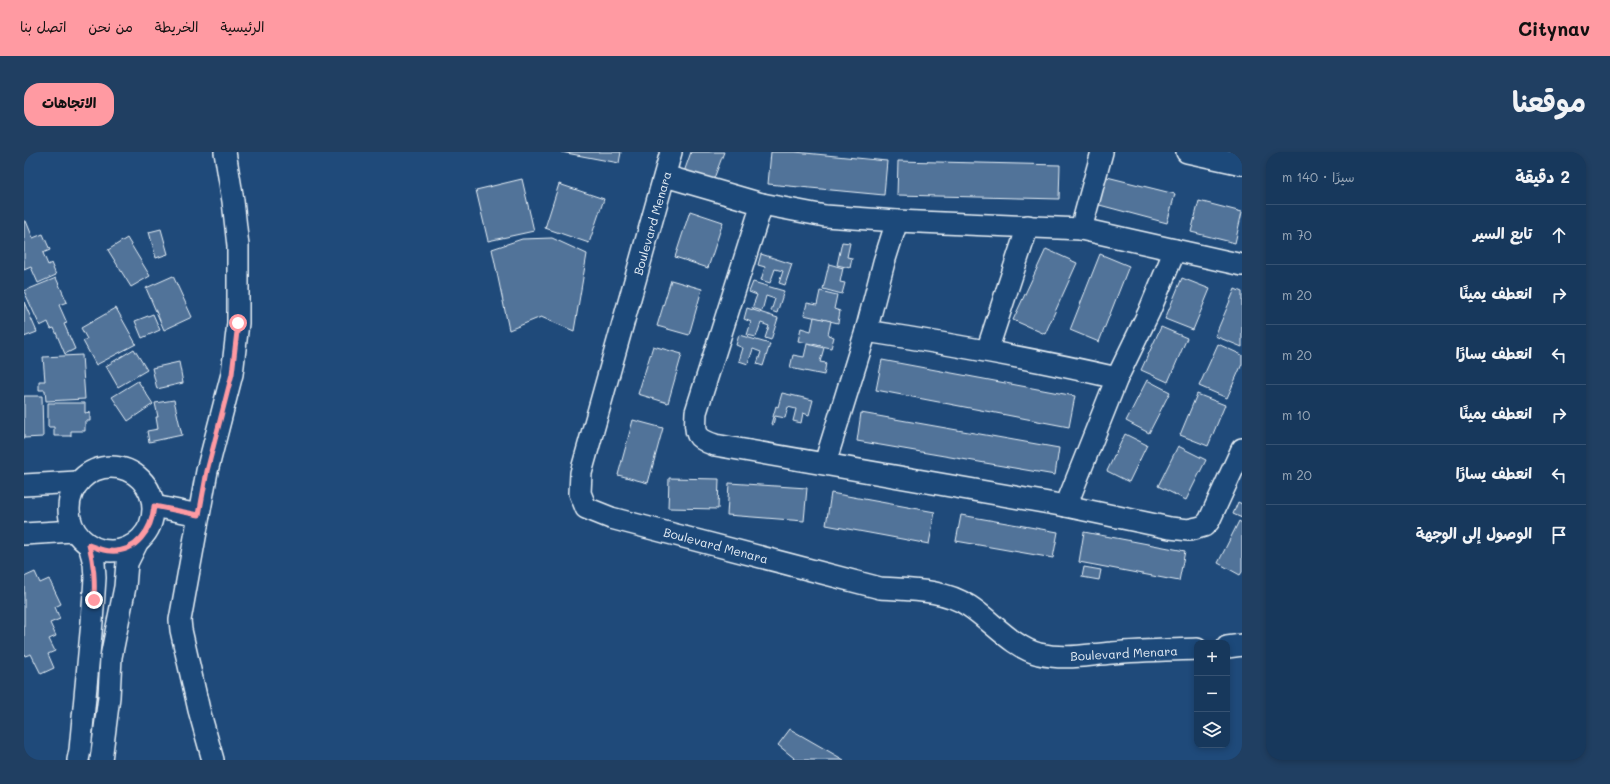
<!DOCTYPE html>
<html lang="ar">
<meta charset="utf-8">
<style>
:root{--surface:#17385c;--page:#203f62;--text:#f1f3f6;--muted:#9eacbb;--line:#365272;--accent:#ff9aa2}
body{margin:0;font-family:Mali,"Playpen Sans Arabic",sans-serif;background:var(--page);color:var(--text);direction:rtl}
.controls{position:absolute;right:12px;bottom:12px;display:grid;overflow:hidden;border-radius:8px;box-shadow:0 2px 6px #0003}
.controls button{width:36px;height:36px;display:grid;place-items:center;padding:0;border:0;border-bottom:1px solid var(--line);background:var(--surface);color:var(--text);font:20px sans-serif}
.stop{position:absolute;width:12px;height:12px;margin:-9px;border:3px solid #ff9aa2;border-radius:50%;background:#fff}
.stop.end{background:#ff9aa2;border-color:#fff;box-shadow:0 1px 4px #0008}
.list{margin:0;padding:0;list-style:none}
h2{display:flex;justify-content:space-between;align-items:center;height:52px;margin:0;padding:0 16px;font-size:17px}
h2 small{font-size:13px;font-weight:400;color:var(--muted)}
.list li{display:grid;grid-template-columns:26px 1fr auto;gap:12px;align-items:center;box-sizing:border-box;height:60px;padding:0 16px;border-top:1px solid var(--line)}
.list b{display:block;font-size:15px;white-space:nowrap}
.list em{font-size:13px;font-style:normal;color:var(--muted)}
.icon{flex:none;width:22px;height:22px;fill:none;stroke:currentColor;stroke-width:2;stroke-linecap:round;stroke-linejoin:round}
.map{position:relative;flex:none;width:1218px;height:608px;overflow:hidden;direction:ltr;border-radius:16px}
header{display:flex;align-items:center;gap:24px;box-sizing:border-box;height:56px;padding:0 20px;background:var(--accent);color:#111}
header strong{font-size:19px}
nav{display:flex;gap:22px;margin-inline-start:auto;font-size:14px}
.intro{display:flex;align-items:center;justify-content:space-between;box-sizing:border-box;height:96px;padding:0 24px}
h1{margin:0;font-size:28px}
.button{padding:10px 18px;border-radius:16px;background:var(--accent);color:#111;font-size:14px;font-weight:700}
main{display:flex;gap:24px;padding:0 24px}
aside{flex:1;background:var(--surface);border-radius:16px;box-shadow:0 2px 6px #0003}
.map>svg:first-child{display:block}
.building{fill:#517399;stroke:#e8f1f8}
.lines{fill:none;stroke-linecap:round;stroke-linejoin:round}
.street-casing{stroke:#e8f1f8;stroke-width:24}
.street{stroke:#1f4a7a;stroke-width:21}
.route{stroke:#ff9aa2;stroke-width:5}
.labels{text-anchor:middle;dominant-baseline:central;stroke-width:3;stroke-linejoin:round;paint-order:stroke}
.street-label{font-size:12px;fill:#e8f1f8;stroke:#1f4a7a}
</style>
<header>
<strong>Citynav</strong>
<nav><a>الرئيسية</a><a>الخريطة</a><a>من نحن</a><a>اتصل بنا</a></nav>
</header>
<div class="intro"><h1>موقعنا</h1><a class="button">الاتجاهات</a></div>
<main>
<aside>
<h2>2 دقيقة<small>سيرًا · 140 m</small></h2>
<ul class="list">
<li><svg class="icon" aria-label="ahead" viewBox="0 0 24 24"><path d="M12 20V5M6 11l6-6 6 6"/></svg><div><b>تابع السير</b></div><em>70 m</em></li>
<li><svg class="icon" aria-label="right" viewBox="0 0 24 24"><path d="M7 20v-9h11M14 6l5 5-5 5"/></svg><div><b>انعطف يمينًا</b></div><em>20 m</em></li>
<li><svg class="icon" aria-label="left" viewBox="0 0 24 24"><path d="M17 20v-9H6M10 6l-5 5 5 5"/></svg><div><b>انعطف يسارًا</b></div><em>20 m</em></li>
<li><svg class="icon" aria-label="right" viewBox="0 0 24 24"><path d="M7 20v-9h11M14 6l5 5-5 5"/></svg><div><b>انعطف يمينًا</b></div><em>10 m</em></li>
<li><svg class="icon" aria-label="left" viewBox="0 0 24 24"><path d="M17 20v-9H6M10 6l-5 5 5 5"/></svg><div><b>انعطف يسارًا</b></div><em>20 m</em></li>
<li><svg class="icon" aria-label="arrive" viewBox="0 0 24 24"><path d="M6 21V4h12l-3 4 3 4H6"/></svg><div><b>الوصول إلى الوجهة</b></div></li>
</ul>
</aside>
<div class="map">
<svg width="1218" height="608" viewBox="0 0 1218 608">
<rect width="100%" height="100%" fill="#1f4a7a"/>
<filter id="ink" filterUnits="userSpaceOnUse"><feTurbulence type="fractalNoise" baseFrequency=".025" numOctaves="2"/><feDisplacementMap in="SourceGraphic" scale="8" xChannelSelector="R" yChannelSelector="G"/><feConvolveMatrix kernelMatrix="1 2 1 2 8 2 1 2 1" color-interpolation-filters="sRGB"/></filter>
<g filter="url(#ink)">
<g class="building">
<polygon points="537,0 597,0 595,11"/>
<polygon points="667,0 700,0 689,29 660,20"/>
<polygon points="747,0 771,0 863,9 860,43 744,32"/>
<polygon points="874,9 1036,13 1035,47 873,43"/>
<polygon points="1075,23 1151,42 1143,71 1068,51"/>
<polygon points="498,27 510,79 464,89 452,38"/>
<polygon points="535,32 580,47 565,91 521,76"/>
<polygon points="1175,49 1218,60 1211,91 1167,80"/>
<polygon points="666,59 699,70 684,116 651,105"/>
<polygon points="0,69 2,69 9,86 19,82 26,98 19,101 24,113 27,111 32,123 14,131 7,115 0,118"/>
<polygon points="137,77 144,102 132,106 125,80"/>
<polygon points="103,86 126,124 107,135 84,98"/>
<polygon points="528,86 563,102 550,179 517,165 485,178 468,97 498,87"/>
<polygon points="818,90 826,91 823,105 828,106 826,116 813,113"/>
<polygon points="1022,97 1053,111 1021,182 989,168"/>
<polygon points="737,102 768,112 761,133 755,131 759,119 751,117 746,131 737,128 741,115 734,113"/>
<polygon points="1076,102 1105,114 1075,190 1046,178"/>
<polygon points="805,112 819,116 816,130 821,131 818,142 799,137"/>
<polygon points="149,124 168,165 140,178 122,136"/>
<polygon points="32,126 43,150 35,153 43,171 40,172 51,197 41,202 30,176 27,177 24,170 16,174 0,139"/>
<polygon points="1158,126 1186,137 1169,178 1141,167"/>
<polygon points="647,128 678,137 665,183 633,174"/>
<polygon points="729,130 760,139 753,161 747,159 751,147 742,144 738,159 728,156 733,143 725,140"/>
<polygon points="1211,137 1218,140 1218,195 1191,184"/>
<polygon points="796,139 813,143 810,157 816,159 814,171 780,163 783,151 793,153"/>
<polygon points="0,150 13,180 0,185"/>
<polygon points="92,156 112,192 72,213 59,189 63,187 57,176"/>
<polygon points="723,156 754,166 747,188 741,186 745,174 737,171 732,185 723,183 727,170 720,167"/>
<polygon points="129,162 136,178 118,186 111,169"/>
<polygon points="790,165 807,169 804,183 810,185 807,196 774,189 777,176 787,179"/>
<polygon points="1137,175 1163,186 1144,230 1117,218"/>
<polygon points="715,183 746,192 739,214 733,212 737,200 729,197 724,212 715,209 719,196 712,193"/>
<polygon points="783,192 800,196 796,210 802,211 800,223 766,216 769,203 780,205"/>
<polygon points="1194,192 1218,203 1218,212 1203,246 1175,234"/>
<polygon points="629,194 658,202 644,251 614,242"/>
<polygon points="110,197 123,218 94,235 82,214"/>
<polygon points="58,203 61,247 22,249 21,238 15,238 15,229 21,229 19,205"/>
<polygon points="858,208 1051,244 1045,275 852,238"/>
<polygon points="155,210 159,231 133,237 128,216"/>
<polygon points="1123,228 1146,240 1125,281 1102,269"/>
<polygon points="114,229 129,252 104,269 88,245"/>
<polygon points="758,241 789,248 785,263 779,261 777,271 769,269 772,257 764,255 761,266 751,264 749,273 747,272 752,254 754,255"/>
<polygon points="1173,242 1201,253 1184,294 1156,283"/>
<polygon points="0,244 18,244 19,285 0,286"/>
<polygon points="150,248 158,283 125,290 123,279 134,277 132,265 134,265 131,251"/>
<polygon points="24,251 61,251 61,261 66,260 66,269 61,269 61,279 47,279 47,284 30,284 30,275 24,275"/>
<polygon points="837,261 1035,296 1031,323 833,289"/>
<polygon points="609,268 639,276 624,331 594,323"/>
<polygon points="1101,282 1123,293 1105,330 1083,319"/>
<polygon points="1154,294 1182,308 1162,348 1134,334"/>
<polygon points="645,326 695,327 694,357 644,356"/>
<polygon points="705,331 783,336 780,369 703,363"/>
<polygon points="807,341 911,360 905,392 802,373"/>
<polygon points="1214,350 1218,352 1218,366 1209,362"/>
<polygon points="937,363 1034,380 1029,406 932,389"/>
<polygon points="1215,369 1218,371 1218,420 1216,423 1194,411"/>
<polygon points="1060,380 1161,399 1155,429 1055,410"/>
<polygon points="1060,415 1077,418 1075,428 1058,425"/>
<polygon points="11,420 16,431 25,427 37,452 31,455 36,467 26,471 32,484 25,487 31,499 24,502 30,516 17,522 7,502 1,504 0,502 0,425"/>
<polygon points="766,577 820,608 769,608 770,606 754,593"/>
</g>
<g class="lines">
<g class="street-casing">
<g id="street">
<path d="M647 0 557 321 556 341 562 356 587 366 856 436C885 438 920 437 945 454 968 469 988 495 1015 502 1041 508 1062 503 1088 501 1116 498 1145 498 1173 497"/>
<polyline points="1163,0 1218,12"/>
<polyline points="641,24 738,52 801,64 873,69 1057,77 1218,113"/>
<path d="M738 52 672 260C671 281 670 286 691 293L1042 354 1146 376 1165 378 1173 376 1180 374 1185 369 1218 297"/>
<polyline points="1057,77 1078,0"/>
<path d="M842 179C927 192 1010 207 1093 226"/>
<polyline points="963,199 1004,74"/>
<polyline points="801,311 842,179 860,110 873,69"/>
<circle cx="87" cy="357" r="42"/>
<polyline points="0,333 53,330"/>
<polyline points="130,354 175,363"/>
<polyline points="1042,354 1093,226 1125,160 1151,98"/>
<polyline points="0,382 50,379"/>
<polyline points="1203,495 1218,493"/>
<polyline points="54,608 56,598 68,470 71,426 70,411 65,393"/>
<polyline points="77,608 85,545 87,505 101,435 103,411 113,391"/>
<polyline points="189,608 175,558 157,478 156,468 183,319 208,222 214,171 214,94 209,49 201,0"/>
</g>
</g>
<use href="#street" class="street"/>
</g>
</g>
<g class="lines" filter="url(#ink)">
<path class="route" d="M70 448C71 427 70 413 65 393 71 395 79 399 86 399 112 401 128 378 130 354L175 363 183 319 208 222 214 171"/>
</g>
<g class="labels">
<g class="street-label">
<text transform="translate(628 71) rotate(-74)">Boulevard Menara</text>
<text transform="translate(692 393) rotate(15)">Boulevard Menara</text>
<text transform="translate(1100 501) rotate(-3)">Boulevard Menara</text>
</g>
</g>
</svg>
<div class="controls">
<button>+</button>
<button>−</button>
<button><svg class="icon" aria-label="layers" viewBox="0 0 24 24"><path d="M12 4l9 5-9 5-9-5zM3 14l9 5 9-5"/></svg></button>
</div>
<div class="stop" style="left:214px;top:171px"></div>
<div class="stop end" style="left:70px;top:448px"></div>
</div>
</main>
